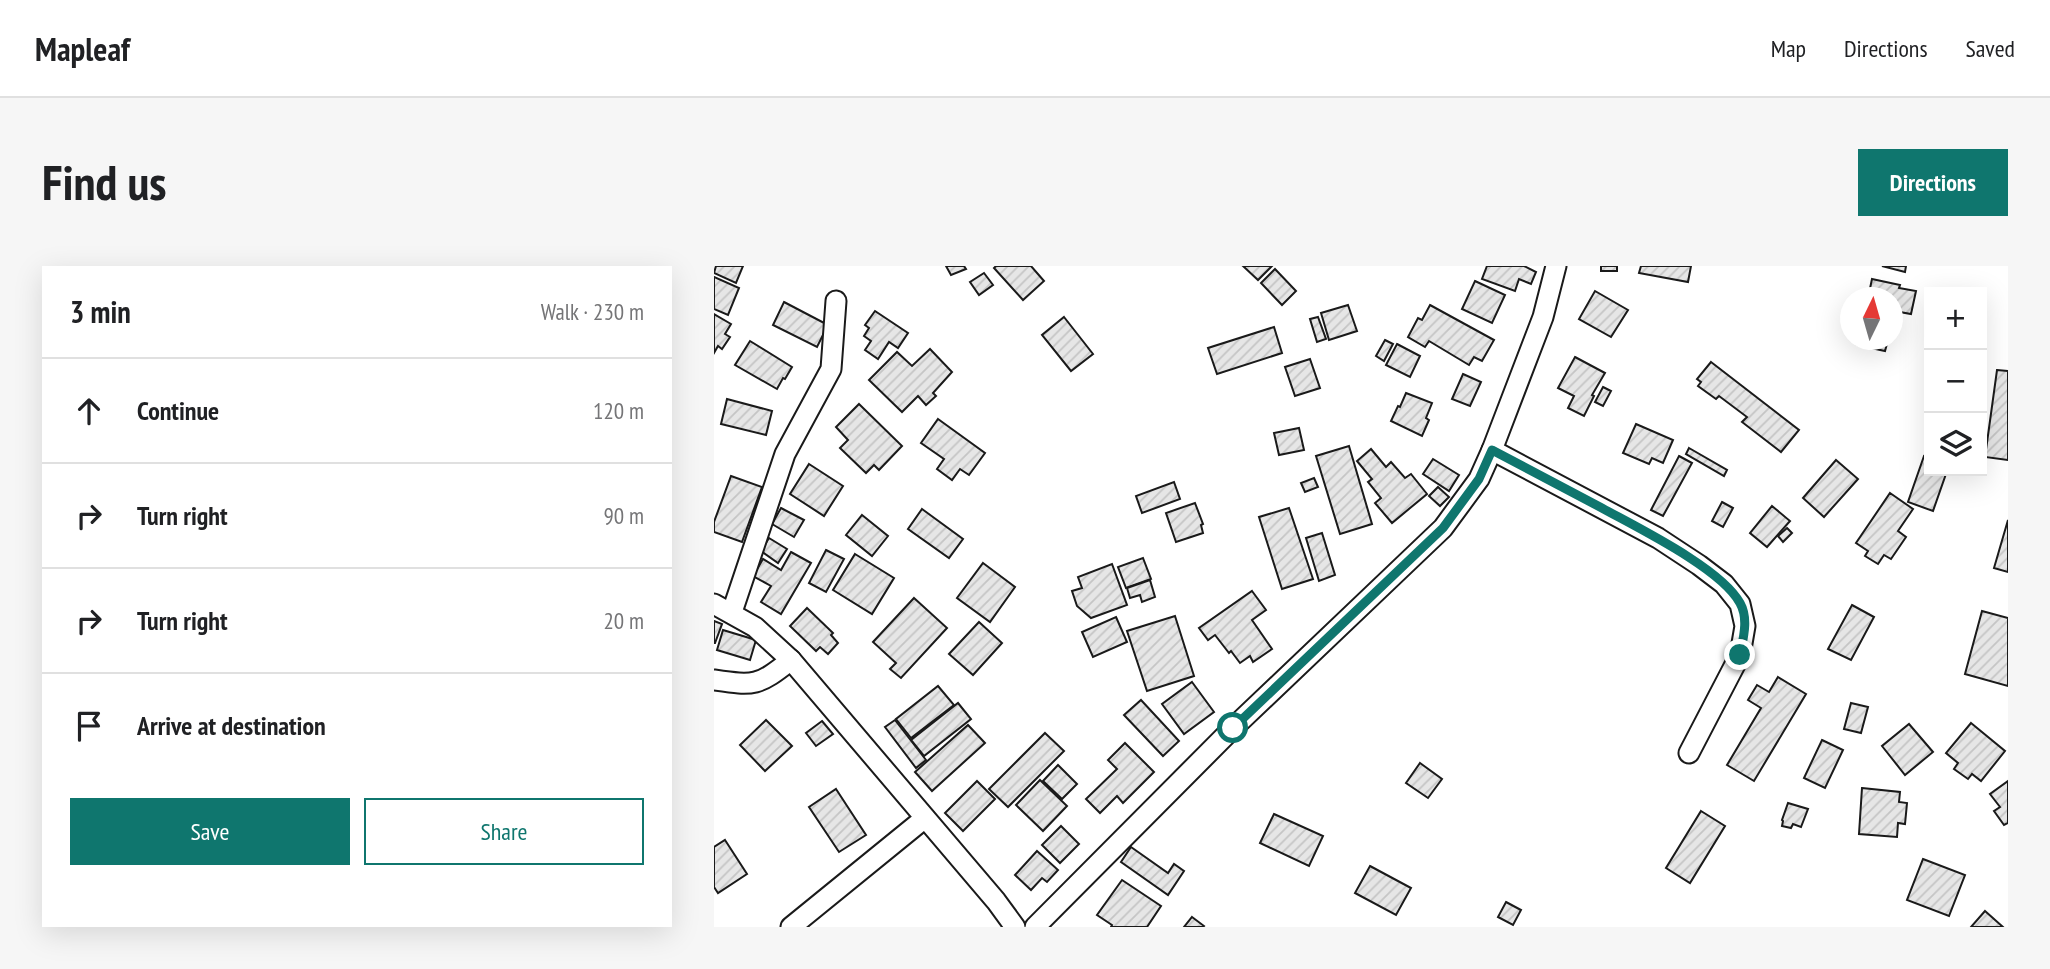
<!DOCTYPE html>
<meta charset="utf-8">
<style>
:root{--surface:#fff;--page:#f6f6f6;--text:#202124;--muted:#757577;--line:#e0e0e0;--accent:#0f766e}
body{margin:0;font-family:"PT Sans Narrow",sans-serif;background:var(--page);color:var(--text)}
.controls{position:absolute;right:21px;top:21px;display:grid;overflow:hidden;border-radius:0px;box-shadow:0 7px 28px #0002}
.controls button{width:63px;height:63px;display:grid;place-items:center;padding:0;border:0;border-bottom:2px solid var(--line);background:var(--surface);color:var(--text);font:35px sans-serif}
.compass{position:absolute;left:1126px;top:21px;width:63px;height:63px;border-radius:50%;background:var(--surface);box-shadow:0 7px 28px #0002;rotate:5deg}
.stop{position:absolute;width:21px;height:21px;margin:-16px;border:5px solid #0f766e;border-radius:50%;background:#fff}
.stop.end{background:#0f766e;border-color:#fff;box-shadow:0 2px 7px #0008}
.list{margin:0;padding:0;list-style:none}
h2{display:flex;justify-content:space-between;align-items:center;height:91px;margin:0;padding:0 28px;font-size:30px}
h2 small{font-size:23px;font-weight:400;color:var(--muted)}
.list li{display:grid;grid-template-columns:46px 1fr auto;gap:21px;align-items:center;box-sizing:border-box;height:105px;padding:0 28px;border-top:2px solid var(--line)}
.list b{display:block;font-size:26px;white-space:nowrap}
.list em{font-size:23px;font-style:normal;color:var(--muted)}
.actions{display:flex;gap:14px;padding:21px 28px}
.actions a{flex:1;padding:16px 0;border:2px solid var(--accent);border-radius:0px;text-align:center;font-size:24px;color:var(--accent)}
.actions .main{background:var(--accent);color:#fff}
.icon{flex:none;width:38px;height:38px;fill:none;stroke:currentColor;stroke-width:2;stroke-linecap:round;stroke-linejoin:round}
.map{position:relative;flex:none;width:1294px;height:661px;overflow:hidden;border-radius:0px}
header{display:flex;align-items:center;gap:42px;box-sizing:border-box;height:98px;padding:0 35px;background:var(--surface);border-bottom:2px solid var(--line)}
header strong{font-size:33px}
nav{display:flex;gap:38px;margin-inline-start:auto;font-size:24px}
.intro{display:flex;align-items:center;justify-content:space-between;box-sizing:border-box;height:168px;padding:0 42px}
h1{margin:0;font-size:49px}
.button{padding:18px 32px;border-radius:0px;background:var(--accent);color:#fff;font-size:24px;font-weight:700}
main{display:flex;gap:42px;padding:0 42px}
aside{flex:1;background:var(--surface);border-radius:0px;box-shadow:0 7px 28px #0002}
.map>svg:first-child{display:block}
.building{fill:url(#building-hatch);stroke:#1a1a1a;stroke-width:2}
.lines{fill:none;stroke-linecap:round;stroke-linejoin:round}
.street-casing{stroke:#1a1a1a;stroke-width:23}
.street{stroke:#fff;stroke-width:19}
.route{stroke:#0f766e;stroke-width:9}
</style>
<header>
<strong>Mapleaf</strong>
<nav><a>Map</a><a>Directions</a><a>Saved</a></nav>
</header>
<div class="intro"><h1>Find us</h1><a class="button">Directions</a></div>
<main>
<aside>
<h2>3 min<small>Walk · 230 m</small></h2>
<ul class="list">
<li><svg class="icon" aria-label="ahead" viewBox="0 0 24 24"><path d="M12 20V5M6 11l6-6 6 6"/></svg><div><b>Continue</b></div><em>120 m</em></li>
<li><svg class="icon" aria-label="right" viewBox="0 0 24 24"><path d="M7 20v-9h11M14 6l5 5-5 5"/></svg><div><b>Turn right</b></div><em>90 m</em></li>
<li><svg class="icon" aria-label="right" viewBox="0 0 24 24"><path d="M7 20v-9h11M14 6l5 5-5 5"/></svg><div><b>Turn right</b></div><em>20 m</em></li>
<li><svg class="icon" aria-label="arrive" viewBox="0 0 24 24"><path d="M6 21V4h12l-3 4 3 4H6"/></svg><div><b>Arrive at destination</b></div></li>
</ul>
<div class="actions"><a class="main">Save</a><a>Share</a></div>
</aside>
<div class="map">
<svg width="1294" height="661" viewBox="0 0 1294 661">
<defs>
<pattern id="building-hatch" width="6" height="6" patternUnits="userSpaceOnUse" patternTransform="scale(1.75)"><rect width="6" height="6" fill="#e6e6e6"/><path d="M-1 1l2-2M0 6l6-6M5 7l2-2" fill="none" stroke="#c5c5c5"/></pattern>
</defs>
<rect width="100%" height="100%" fill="#fff"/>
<g class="building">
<polygon points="2,0 29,0 22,17 0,7"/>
<polygon points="232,0 250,0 252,3 237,9"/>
<polygon points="282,0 317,0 330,15 309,34 280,2"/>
<polygon points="529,0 558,0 544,14"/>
<polygon points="773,0 810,0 822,6 817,18 805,13 801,25 768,13"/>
<rect x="887" y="0" width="16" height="5"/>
<polygon points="927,0 977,0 974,16 925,7"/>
<polygon points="1168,0 1192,0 1191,6"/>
<polygon points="561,3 582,25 568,39 547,17"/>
<polygon points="270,7 279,19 265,29 256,16"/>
<polygon points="0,11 25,22 14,49 0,43"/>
<polygon points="1158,13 1186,19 1185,22 1202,25 1197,48 1180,45 1178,54 1178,32 1154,32"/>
<polygon points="761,15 791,29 778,57 748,43"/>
<polygon points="881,25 914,44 897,71 865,53"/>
<polygon points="70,36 114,59 103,81 59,59"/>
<polygon points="634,39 643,65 615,74 607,47"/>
<polygon points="716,39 780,74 768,95 760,91 755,99 715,75 711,81 694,71 704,52 708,54"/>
<polygon points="161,45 194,67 184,82 175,76 164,93 151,84 157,75 150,70 155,62 151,59"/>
<polygon points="0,48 17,58 11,68 16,71 8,83 4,80 0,87"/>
<polygon points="350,51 379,88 357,105 328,69"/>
<polygon points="604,51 612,73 603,76 596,53"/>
<polygon points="560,61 568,87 503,108 494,82"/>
<polygon points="671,74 679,78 670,95 662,90"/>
<polygon points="1144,74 1174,74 1171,85 1143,79"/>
<polygon points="36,75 78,101 71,113 69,112 63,123 21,99"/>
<polygon points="683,78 706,90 696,111 672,99"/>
<polygon points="216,83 238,106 219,127 222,130 212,139 204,130 188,146 155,114 183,86 198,100"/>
<polygon points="861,91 891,107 878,129 880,130 870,150 854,142 860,130 844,122"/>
<polygon points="596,93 606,122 581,130 571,101"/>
<polygon points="997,96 1085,164 1067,186 1028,156 1033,151 1005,130 1002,133 984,120 987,116 983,113"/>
<polygon points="1283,104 1294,105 1294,194 1271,191"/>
<polygon points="749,108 767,116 756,140 738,133"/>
<polygon points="889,121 897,125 889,140 881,136"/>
<polygon points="692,127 718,137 712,152 715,154 708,170 677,155 684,140 686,141"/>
<polygon points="13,133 58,145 52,169 7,158"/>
<polygon points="145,138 188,180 165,204 160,199 152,207 126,182 134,174 122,161"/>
<polygon points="224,153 271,187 255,209 246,203 238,214 223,203 230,193 207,177"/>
<polygon points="922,158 959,174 949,197 938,192 935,198 909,187"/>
<polygon points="585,162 590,184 565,189 560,167"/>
<polygon points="635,180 658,258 626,268 602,190"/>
<polygon points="975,182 1013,204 1010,210 972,188"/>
<polygon points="657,183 672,201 677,196 691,212 697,208 713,228 678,257 661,237 667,232 654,216 658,213 643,195"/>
<polygon points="965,190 978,197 949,250 937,244"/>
<polygon points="1210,190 1215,192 1215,205 1233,205 1219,245 1194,236"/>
<polygon points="719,193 745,209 735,225 709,208"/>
<polygon points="1122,194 1144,213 1110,251 1089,232"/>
<polygon points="95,198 129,220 110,250 76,228"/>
<polygon points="17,210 48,221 28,276 0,266 0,256"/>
<polygon points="600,212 604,221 591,226 587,217"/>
<polygon points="460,216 466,233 428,247 422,230"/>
<polygon points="724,221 735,231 726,240 715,230"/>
<polygon points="1176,227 1199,243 1184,265 1192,271 1177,293 1170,289 1164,298 1151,290 1154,285 1142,277"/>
<polygon points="1008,236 1019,242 1009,261 998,255"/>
<polygon points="481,237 489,258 487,259 489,267 462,276 452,247"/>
<polygon points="1058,240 1076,255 1053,281 1036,267"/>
<polygon points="67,242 90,254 80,271 58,258"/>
<polygon points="575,242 599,313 568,323 545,251"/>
<polygon points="208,243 249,273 235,292 194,263"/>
<polygon points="148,249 174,270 158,290 132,269"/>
<polygon points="1294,254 1294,306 1280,302"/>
<polygon points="1073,262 1078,267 1069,276 1064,270"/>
<polygon points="608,267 621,309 605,315 592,272"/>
<polygon points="55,272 73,283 64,297 47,285"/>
<polygon points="112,284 130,293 112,326 95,317"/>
<polygon points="77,286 97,297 67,348 47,336 57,320 39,310 49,293 67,304"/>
<polygon points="141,288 180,312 158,348 119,324"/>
<polygon points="429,292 437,313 412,322 404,301"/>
<polygon points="269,297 301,321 276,356 243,332"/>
<polygon points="398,298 413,339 377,352 363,340 358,325 368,322 364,311"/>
<polygon points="436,314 441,331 428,336 426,329 416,332 413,322"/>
<polygon points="538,325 552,344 538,354 558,383 539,396 536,390 526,397 517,385 515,387 501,369 494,374 485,362"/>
<polygon points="200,332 233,362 187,412 176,403 182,397 159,376"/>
<polygon points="1138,339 1160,351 1137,394 1114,383"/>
<polygon points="93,342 119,367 117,369 124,377 114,388 106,381 102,385 76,360"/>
<polygon points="1268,345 1294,352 1294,420 1251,408"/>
<polygon points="461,350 480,410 433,425 413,365"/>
<polygon points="402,351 413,376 379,391 368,366"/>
<polygon points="0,355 8,358 1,377 0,377"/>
<polygon points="265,356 288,377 259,409 235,388"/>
<polygon points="9,364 42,374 36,394 3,384"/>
<polygon points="1064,411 1092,428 1040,515 1013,499 1047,442 1034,434 1043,419 1055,426"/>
<polygon points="478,416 500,446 470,468 448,438"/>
<polygon points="224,420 240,439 197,472 182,453"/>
<polygon points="427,434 465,475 449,490 410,449"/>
<polygon points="244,437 257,453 210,490 197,474"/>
<polygon points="1137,437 1154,441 1147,467 1130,463"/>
<polygon points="52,454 78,480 51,505 26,479"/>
<polygon points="181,454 212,494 202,502 171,461"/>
<polygon points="108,455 119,468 102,480 92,467"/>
<polygon points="1257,457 1291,485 1267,515 1258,508 1254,513 1240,503 1244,497 1232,487"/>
<polygon points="1195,458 1219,486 1191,509 1168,480"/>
<polygon points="254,459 271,477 218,525 201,506"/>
<polygon points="331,467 350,485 294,541 275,523"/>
<polygon points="1108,474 1129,484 1111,522 1090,512"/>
<polygon points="411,477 440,506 409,537 403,530 386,547 372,533 403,503 394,494"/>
<polygon points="706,497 728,513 714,532 692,517"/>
<polygon points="344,499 363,518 348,533 329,515"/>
<polygon points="326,514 353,540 329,565 302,539"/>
<polygon points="263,515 281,533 249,565 231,547"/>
<polygon points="1294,515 1294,557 1290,559 1280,545 1286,541 1276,528"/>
<polygon points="1148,522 1186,526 1185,536 1193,537 1191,558 1184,557 1183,571 1145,568"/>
<polygon points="122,523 152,569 125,586 95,541"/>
<polygon points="1074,537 1094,543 1087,561 1079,558 1077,562 1068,560 1069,555 1068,554"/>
<polygon points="987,545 1011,560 976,617 952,602"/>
<polygon points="560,548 609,570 595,600 546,577"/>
<polygon points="347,560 365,578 346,597 328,579"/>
<polygon points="11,574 33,608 4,627 0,621 0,581"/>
<polygon points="417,581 454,607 460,598 470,605 454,629 407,596"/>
<polygon points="323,585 344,604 333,616 328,612 317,624 301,609"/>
<polygon points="1209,593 1251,609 1235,650 1193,634"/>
<polygon points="656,600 697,622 682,649 641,627"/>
<polygon points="408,614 447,640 433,661 397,661 398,659 383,649"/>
<polygon points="792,636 807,644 799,659 784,651"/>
<polygon points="1271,645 1289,661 1257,661"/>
<polygon points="478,651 490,660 489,661 470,661"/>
</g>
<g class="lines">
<g class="street-casing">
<g id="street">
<polyline points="778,184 944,272 985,299 1010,318 1026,338 1031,360 1026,389 975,487"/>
<polyline points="0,338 41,361 77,394 282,635 301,661"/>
<polyline points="18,346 71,188 117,103 122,35"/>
<path d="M0 414C41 420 44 420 77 394"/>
<polyline points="77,661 211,552"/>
<polyline points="321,661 519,462 729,262 765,213 778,184 829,51 842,0"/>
</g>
</g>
<use href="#street" class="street"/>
</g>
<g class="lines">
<path class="route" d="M519 462 729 262 765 213 778 184C814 203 850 222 886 241 922 261 1007 302 1026 337 1035 353 1029 373 1026 389"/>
</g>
</svg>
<div class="controls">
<button>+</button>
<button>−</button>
<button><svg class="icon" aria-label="layers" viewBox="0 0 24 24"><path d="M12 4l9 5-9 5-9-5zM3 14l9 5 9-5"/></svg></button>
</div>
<svg class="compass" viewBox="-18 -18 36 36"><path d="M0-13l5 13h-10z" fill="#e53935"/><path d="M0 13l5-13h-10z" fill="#757577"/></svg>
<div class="stop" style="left:519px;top:462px"></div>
<div class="stop end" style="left:1026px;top:389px"></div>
</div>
</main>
